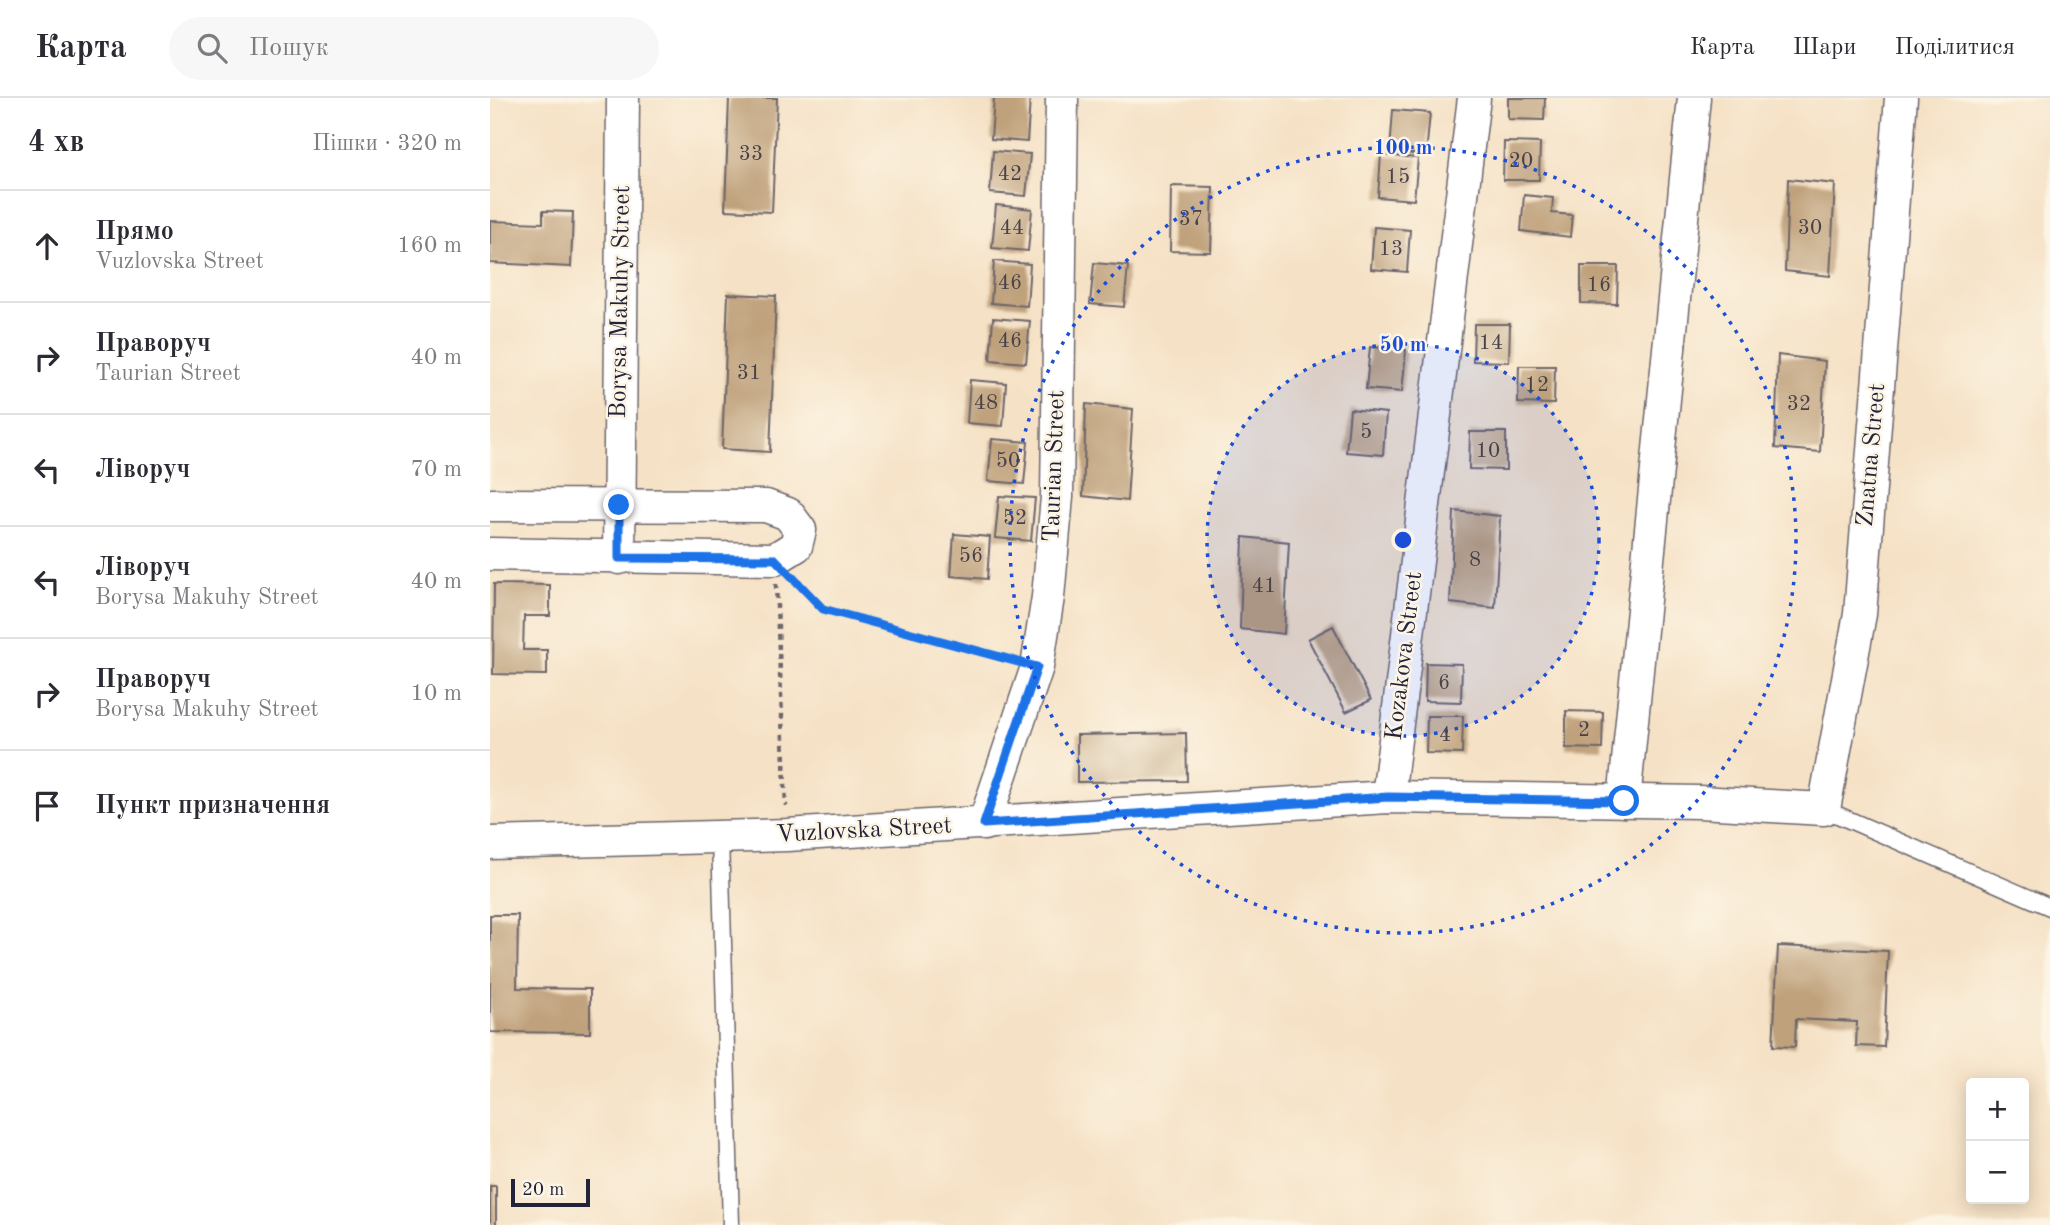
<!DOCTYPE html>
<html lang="uk">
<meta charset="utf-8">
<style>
:root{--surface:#fff;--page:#f7f7f7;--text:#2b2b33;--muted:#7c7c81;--line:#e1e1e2}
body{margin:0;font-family:"Old Standard TT",serif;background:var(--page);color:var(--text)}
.controls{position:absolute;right:21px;bottom:21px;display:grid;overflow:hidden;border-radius:7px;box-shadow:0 4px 18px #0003}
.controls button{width:63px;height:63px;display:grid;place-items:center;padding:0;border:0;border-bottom:2px solid var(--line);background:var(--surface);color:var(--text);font:35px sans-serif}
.scale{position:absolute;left:21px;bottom:18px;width:79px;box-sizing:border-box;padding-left:7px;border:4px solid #22223b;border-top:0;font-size:19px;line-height:24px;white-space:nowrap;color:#22223b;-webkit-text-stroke:5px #fcf5e5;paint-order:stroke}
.stop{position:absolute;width:21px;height:21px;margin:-16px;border:5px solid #1a73e8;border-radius:50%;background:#fff}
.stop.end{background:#1a73e8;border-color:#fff;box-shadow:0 2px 7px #0008}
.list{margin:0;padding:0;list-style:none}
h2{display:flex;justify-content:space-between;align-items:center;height:91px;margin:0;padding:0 28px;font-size:30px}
h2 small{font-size:23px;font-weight:400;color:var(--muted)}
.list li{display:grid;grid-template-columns:46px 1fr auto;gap:21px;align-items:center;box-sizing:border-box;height:112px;padding:0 28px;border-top:2px solid var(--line)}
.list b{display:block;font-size:26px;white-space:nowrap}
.list p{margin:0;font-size:23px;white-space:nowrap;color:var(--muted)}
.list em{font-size:23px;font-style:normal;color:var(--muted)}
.icon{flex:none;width:38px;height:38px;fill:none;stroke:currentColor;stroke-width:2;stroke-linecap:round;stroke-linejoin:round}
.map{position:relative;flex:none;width:1560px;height:1127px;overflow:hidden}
header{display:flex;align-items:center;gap:42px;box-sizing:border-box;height:98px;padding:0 35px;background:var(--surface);border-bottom:2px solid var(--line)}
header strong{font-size:33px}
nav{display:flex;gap:38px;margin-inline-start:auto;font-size:24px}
.search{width:490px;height:63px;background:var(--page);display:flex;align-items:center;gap:18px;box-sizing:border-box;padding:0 24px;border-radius:38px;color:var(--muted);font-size:26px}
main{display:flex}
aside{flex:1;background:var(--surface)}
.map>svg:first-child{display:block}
.building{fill:#bfa17c}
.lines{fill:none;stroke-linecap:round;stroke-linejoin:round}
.service-casing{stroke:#6c656b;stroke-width:19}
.minor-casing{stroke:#6c656b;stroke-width:35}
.path{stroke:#6c656b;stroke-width:4.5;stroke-dasharray:5 5;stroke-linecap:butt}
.service{stroke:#fff;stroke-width:16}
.minor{stroke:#fff;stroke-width:32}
.route{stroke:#1a73e8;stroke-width:9}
.ring{fill:none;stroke:#1d4ed8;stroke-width:3.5;stroke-dasharray:3.5 7}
.labels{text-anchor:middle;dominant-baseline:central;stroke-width:5;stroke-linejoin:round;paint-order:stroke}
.number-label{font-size:21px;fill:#49424b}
.street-label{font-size:24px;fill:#22223b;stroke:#fcf5e5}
.centre{fill:#1d4ed8;stroke:#fcf5e5;stroke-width:3.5}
.ring-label{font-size:21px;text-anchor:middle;font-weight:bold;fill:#1d4ed8;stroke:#fcf5e5;stroke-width:5;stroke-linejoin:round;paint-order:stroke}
</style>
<header>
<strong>Карта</strong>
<div class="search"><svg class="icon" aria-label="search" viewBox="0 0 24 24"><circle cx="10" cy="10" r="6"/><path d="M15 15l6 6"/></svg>Пошук</div>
<nav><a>Карта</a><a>Шари</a><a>Поділитися</a></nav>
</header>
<main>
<aside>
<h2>4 хв<small>Пішки · 320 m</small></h2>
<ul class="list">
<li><svg class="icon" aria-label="ahead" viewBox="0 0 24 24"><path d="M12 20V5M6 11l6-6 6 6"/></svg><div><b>Прямо</b><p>Vuzlovska Street</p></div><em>160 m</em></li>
<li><svg class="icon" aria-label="right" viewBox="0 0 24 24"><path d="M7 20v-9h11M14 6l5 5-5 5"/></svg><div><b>Праворуч</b><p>Taurian Street</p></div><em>40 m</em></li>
<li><svg class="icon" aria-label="left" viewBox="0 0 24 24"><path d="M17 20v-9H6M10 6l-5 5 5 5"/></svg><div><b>Ліворуч</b></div><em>70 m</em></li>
<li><svg class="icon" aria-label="left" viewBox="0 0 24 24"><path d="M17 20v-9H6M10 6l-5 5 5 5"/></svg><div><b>Ліворуч</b><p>Borysa Makuhy Street</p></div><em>40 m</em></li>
<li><svg class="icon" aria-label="right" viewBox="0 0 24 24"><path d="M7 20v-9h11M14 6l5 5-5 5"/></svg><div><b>Праворуч</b><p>Borysa Makuhy Street</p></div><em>10 m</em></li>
<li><svg class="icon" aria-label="arrive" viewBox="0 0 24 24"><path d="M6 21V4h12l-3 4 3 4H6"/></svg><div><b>Пункт призначення</b></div></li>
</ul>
</aside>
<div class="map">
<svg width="1560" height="1127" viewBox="0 0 1560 1127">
<rect width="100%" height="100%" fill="#fcf5e5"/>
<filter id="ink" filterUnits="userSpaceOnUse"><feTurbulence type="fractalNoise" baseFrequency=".0143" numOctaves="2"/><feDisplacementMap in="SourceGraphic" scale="14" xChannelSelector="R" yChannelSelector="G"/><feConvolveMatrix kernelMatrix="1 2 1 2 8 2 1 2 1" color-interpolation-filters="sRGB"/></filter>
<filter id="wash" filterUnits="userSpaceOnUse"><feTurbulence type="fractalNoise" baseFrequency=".00686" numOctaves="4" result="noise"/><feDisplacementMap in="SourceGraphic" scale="28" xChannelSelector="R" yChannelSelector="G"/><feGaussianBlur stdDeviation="1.57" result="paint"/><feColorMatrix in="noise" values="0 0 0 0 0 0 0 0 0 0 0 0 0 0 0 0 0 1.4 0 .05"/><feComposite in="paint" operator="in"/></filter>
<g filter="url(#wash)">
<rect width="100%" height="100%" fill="#f5e1c5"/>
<g id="blocks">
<g class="building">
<polygon points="239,0 287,0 282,114 235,112"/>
<polygon points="504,0 540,1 537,44 501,41"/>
<polygon points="1018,0 1055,0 1054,22 1018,21"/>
<polygon points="903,12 940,15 936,57 900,54"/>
<polygon points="1014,44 1050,45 1049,82 1013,82"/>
<polygon points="503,53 540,56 536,98 500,95"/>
<polygon points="891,57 928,60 924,102 888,99"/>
<polygon points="1298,81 1345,86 1340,178 1295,173"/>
<polygon points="681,88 723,89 721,154 680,153"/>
<polygon points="1034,97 1063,100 1062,115 1082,117 1080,139 1031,133"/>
<polygon points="506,107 542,111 538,153 502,150"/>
<polygon points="53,113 83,114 81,169 0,165 0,123 53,125"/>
<polygon points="884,129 920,132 917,174 881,171"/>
<polygon points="504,163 540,166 537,208 501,205"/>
<polygon points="604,165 638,168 634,209 600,206"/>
<polygon points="1091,168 1128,168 1127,206 1091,205"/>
<polygon points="238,196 286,198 280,354 232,351"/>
<polygon points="503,220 540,223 536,265 500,262"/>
<polygon points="984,226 1020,226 1019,264 983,263"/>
<polygon points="880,249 916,252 912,294 876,291"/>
<polygon points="1288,257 1335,263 1330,354 1285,350"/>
<polygon points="1029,268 1065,268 1064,306 1028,305"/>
<polygon points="480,282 516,285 513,328 477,325"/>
<polygon points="596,306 643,311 637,403 593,398"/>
<polygon points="860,311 896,315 893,357 856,354"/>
<polygon points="980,334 1016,334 1016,372 979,371"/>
<polygon points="502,341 538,344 534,386 498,383"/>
<polygon points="509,398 545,400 541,443 505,440"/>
<polygon points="964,413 1010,418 1005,510 960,505"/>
<polygon points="464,436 500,439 497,481 461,478"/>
<polygon points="753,439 799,444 794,536 750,531"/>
<polygon points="4,486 60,487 60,518 34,518 33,552 57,552 57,577 3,576"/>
<polygon points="843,528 881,602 856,614 818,541"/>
<polygon points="936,565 972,566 971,604 935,603"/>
<polygon points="1076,613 1113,614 1112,651 1076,650"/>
<polygon points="937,618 973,618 972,656 936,655"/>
<polygon points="696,635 697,683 587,684 587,637"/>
<polygon points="0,817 28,817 27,890 100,891 100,935 0,934"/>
<polygon points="1288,848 1398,853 1394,949 1366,948 1367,924 1306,921 1305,949 1283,948"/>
<rect x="0" y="1088" width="6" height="39"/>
</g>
</g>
</g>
<g filter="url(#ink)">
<use href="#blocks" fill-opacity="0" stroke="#6c656b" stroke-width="2"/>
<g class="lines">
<g class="service-casing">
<g id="service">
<polyline points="1334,711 1560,809"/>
<polyline points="230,739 241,1127"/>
</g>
</g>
<g class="minor-casing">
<g id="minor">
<polyline points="0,407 276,408 298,416 310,432 306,448 285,461 0,456"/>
<polyline points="129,460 133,0"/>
<polyline points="898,699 984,0"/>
<polyline points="1134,703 1204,0"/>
<polyline points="494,726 547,569 558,499 567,399 572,0"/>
<polyline points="0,745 297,737 898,699 1209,704 1334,711 1370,516 1411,0"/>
</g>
</g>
<g class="path">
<polyline points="305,482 333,511 522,563"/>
<polyline points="286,486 296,708"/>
</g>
<use href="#service" class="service"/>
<use href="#minor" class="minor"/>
</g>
</g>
<g class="lines" filter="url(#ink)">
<polyline class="route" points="129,407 129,460 285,461 333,511 547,569 494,726 898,699 1134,703"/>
</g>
<circle cx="913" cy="442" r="196" fill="#1d4ed8" fill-opacity=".12"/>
<g class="ring">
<circle cx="913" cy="442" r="196"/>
<circle cx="913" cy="442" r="393"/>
</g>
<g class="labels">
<g class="number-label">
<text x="261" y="56">33</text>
<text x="1031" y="63">20</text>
<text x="520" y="76">42</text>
<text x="908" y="79">15</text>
<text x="701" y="121">37</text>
<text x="522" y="130">44</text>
<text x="1320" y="130">30</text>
<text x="901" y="151">13</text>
<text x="520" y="185">46</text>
<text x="1109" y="187">16</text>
<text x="520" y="243">46</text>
<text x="1001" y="245">14</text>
<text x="259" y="275">31</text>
<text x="1047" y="287">12</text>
<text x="496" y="305">48</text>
<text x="1309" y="306">32</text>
<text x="876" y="334">5</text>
<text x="998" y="353">10</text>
<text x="518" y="363">50</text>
<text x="525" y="420">52</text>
<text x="481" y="458">56</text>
<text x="985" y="462">8</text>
<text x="774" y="488">41</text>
<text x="954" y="585">6</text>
<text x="1094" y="632">2</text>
<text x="955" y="637">4</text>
</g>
<g class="street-label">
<text transform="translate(131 204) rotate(-89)">Borysa Makuhy Street</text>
<text transform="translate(1382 357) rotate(-85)">Znatna Street</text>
<text transform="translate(565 368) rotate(-88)">Taurian Street</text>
<text transform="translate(915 558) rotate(-83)">Kozakova Street</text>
<text transform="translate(374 733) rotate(-3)">Vuzlovska Street</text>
</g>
</g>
<circle cx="913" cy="442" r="10" class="centre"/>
<g class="ring-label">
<text x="913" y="56">100 m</text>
<text x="913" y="253">50 m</text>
</g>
</svg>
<div class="controls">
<button>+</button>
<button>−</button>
</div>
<div class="scale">20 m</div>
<div class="stop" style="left:1134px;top:703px"></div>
<div class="stop end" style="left:129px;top:407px"></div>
</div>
</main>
